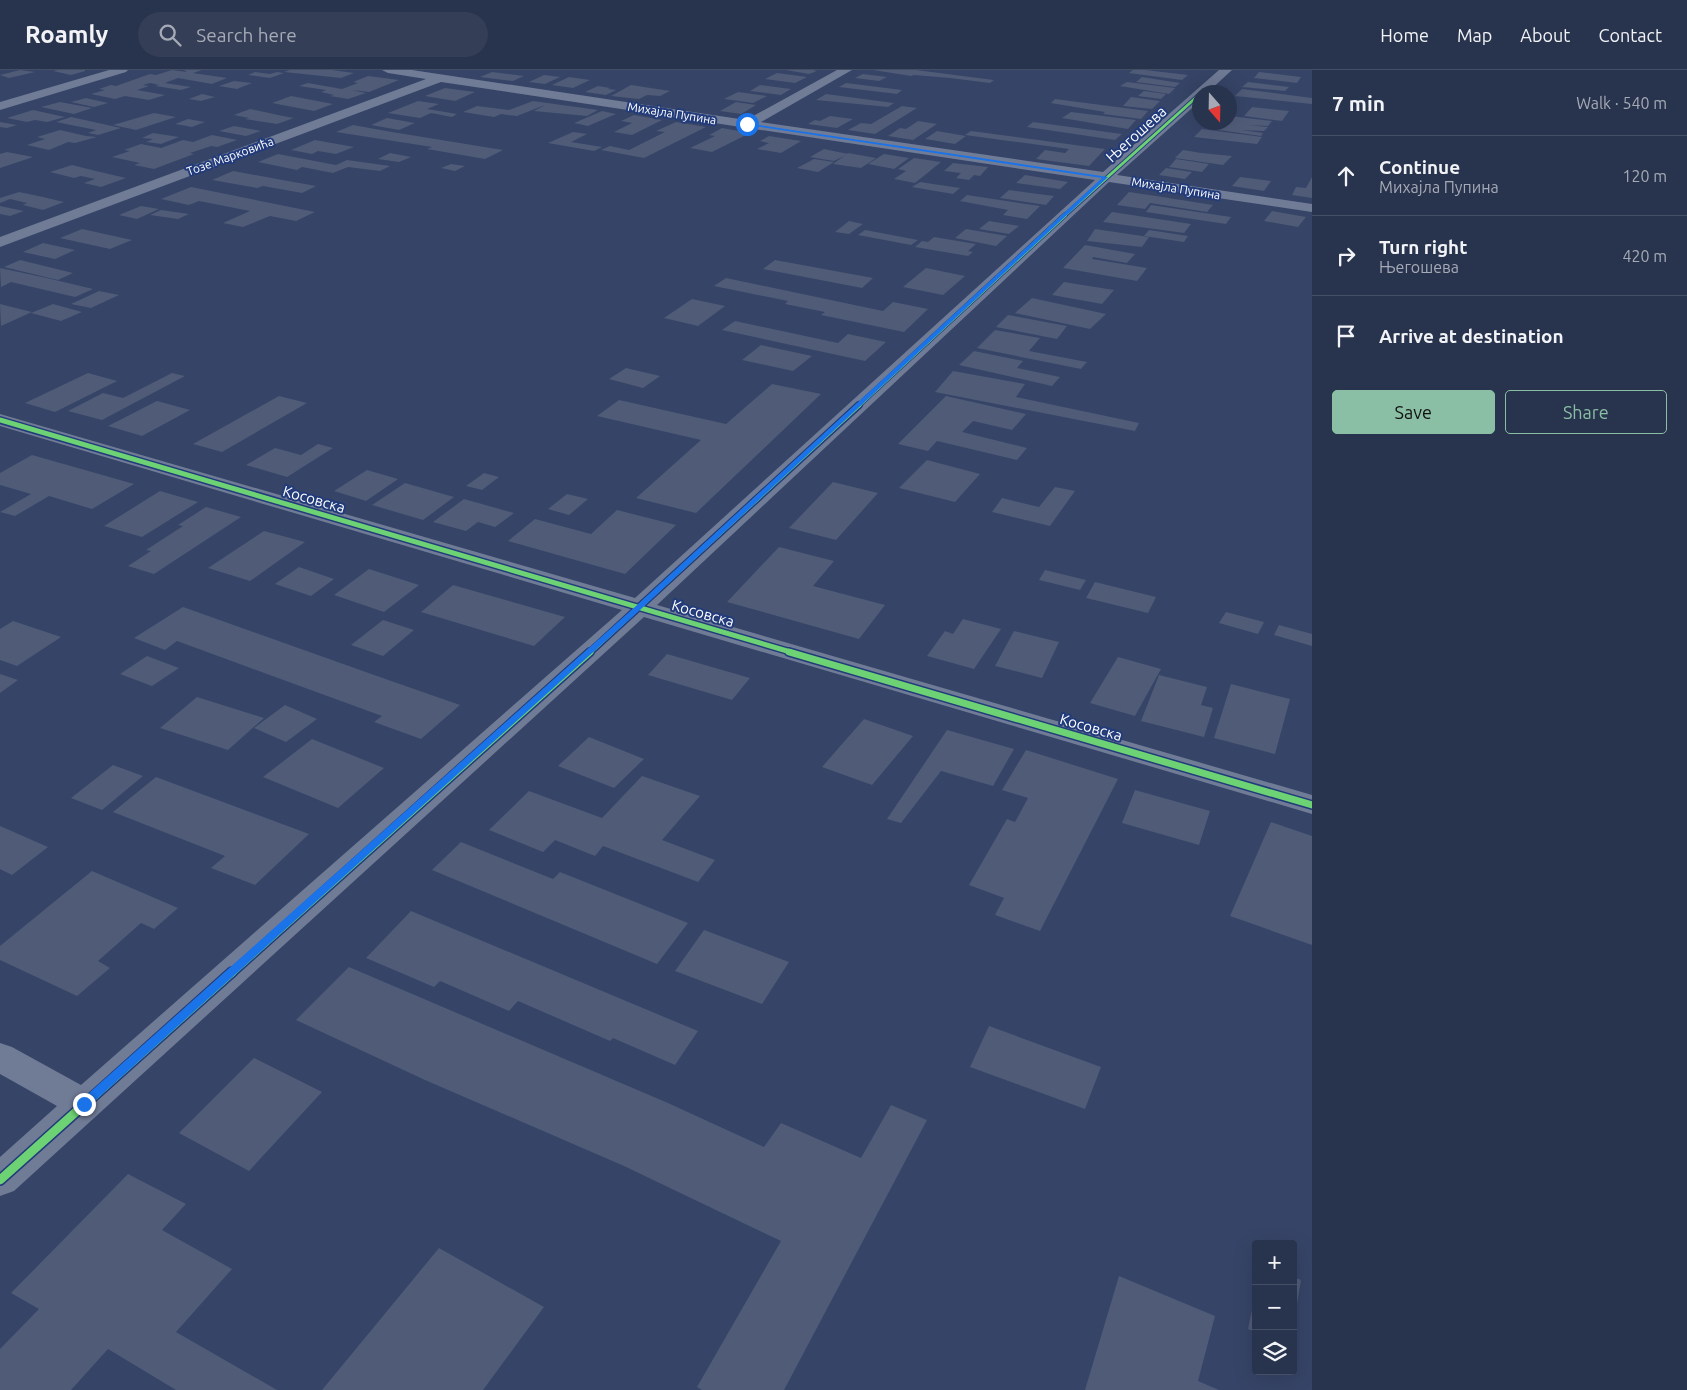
<!DOCTYPE html>
<meta charset="utf-8">
<style>
:root{--surface:#28334d;--page:#343f57;--text:#f1f3f6;--muted:#a5aab6;--line:#444e65;--accent:#8abfa5}
body{margin:0;font-family:Ubuntu,sans-serif;background:var(--page);color:var(--text)}
.controls{position:absolute;right:15px;bottom:15px;display:grid;overflow:hidden;border-radius:5px;box-shadow:0 5px 20px #0002}
.controls button{width:45px;height:45px;display:grid;place-items:center;padding:0;border:0;border-bottom:1px solid var(--line);background:var(--surface);color:var(--text);font:25px sans-serif}
.compass{position:absolute;left:1192px;top:15px;width:45px;height:45px;border-radius:50%;background:var(--surface);box-shadow:0 5px 20px #0002;rotate:160deg}
.stop{position:absolute;width:15px;height:15px;margin:-11px;border:4px solid #1a73e8;border-radius:50%;background:#fff}
.stop.end{background:#1a73e8;border-color:#fff;box-shadow:0 1px 5px #0008}
.list{margin:0;padding:0;list-style:none}
h2{display:flex;justify-content:space-between;align-items:center;height:65px;margin:0;padding:0 20px;font-size:21px}
h2 small{font-size:16px;font-weight:400;color:var(--muted)}
.list li{display:grid;grid-template-columns:32px 1fr auto;gap:15px;align-items:center;box-sizing:border-box;height:80px;padding:0 20px;border-top:1px solid var(--line)}
.list b{display:block;font-size:19px;white-space:nowrap}
.list p{margin:0;font-size:16px;white-space:nowrap;color:var(--muted)}
.list em{font-size:16px;font-style:normal;color:var(--muted)}
.actions{display:flex;gap:10px;padding:15px 20px}
.actions a{flex:1;padding:11px 0;border:1px solid var(--accent);border-radius:5px;text-align:center;font-size:18px;color:var(--accent)}
.actions .main{background:var(--accent);color:#111}
.icon{flex:none;width:28px;height:28px;fill:none;stroke:currentColor;stroke-width:2;stroke-linecap:round;stroke-linejoin:round}
.map{position:relative;flex:none;width:1312px;height:1320px;overflow:hidden}
header{display:flex;align-items:center;gap:30px;box-sizing:border-box;height:70px;padding:0 25px;background:var(--surface);border-bottom:1px solid var(--line)}
header strong{font-size:24px}
nav{display:flex;gap:28px;margin-inline-start:auto;font-size:18px}
.search{width:350px;height:45px;background:var(--page);display:flex;align-items:center;gap:12px;box-sizing:border-box;padding:0 18px;border-radius:28px;color:var(--muted);font-size:19px}
main{display:flex}
aside{flex:1;background:var(--surface)}
.map>svg:first-child{display:block}
.building{fill:#4f5b77}
.lines{fill:none;stroke-linecap:round;stroke-linejoin:round}
.minor{fill:#707b96;fill-rule:evenodd}
.cycleway-far4-casing{stroke:#223b7b;stroke-width:4.5}
.cycleway-far3-casing{stroke:#223b7b;stroke-width:5.5}
.cycleway-far2-casing{stroke:#223b7b;stroke-width:8}
.cycleway-far1-casing{stroke:#223b7b;stroke-width:10}
.cycleway-casing{stroke:#223b7b;stroke-width:12}
.cycleway-far4{stroke:#6cd273;stroke-width:3}
.cycleway-far3{stroke:#6cd273;stroke-width:4}
.cycleway-far2{stroke:#6cd273;stroke-width:5}
.cycleway-far1{stroke:#6cd273;stroke-width:7}
.cycleway{stroke:#6cd273;stroke-width:9}
.route{fill:#1a73e8}
.labels{text-anchor:middle;dominant-baseline:central;stroke-width:4;stroke-linejoin:round;paint-order:stroke}
.far-street-label{font-size:12px;fill:#fff;stroke:#223b7b}
.street-label{font-size:15px;fill:#fff;stroke:#223b7b}
</style>
<header>
<strong>Roamly</strong>
<div class="search"><svg class="icon" aria-label="search" viewBox="0 0 24 24"><circle cx="10" cy="10" r="6"/><path d="M15 15l6 6"/></svg>Search here</div>
<nav><a>Home</a><a>Map</a><a>About</a><a>Contact</a></nav>
</header>
<main>
<div class="map">
<svg width="1312" height="1320" viewBox="0 0 1312 1320">
<rect width="100%" height="100%" fill="#364467"/>
<g class="building">
<polygon points="20,0 35,2 9,8 0,5"/>
<polygon points="58,0 85,0 85,1 71,5 53,1"/>
<polygon points="172,0 187,2 184,0 202,0 193,3 227,8 212,14 178,8 165,13 191,17 181,20 155,16 159,15 150,13 143,15 149,16 137,20 165,25 149,30 125,26 115,29 91,24 105,20 99,19 111,15 116,16 150,4 156,5"/>
<polygon points="290,0 332,0 354,3 341,8 284,2"/>
<polygon points="786,0 813,0 817,1 809,4"/>
<polygon points="873,0 916,0 994,10 990,13 950,8 914,5 911,6"/>
<polygon points="1133,0 1145,0 1188,5 1182,10 1129,3"/>
<polygon points="255,2 270,4 277,2 284,3 270,8 248,5"/>
<polygon points="492,2 524,6 513,11 480,7"/>
<polygon points="1259,2 1301,7 1297,13 1254,8"/>
<polygon points="777,3 807,7 795,13 765,9"/>
<polygon points="863,4 887,7 879,11 855,8"/>
<polygon points="544,5 560,7 545,14 529,12"/>
<polygon points="368,6 399,10 369,22 352,20 366,23 348,29 330,26 334,25 321,22 326,20 299,16 308,13 342,19 358,13 353,12"/>
<polygon points="569,7 590,10 573,18 552,15"/>
<polygon points="1142,7 1180,13 1175,17 1136,12"/>
<polygon points="234,11 252,13 237,19 219,16"/>
<polygon points="1127,12 1175,18 1169,24 1120,16"/>
<polygon points="1248,12 1289,17 1285,21 1242,17"/>
<polygon points="846,13 902,20 897,24 839,17"/>
<polygon points="631,15 670,21 660,26 647,25 639,29 611,26"/>
<polygon points="760,15 791,19 781,25 750,21"/>
<polygon points="598,16 610,18 608,19 616,20 606,25 585,22"/>
<polygon points="445,18 475,22 455,31 425,26"/>
<polygon points="1242,19 1312,28 1312,34 1235,26"/>
<polygon points="1144,21 1166,24 1161,29 1138,26"/>
<polygon points="738,22 767,26 753,33 724,29"/>
<polygon points="202,24 215,27 201,31 189,29"/>
<polygon points="826,24 894,33 888,37 816,30"/>
<polygon points="291,26 333,34 314,41 272,33"/>
<polygon points="1131,27 1160,31 1152,39 1123,36"/>
<polygon points="86,28 108,33 94,37 71,32"/>
<polygon points="1055,29 1148,41 1141,49 1103,44 1105,42 1051,33"/>
<polygon points="418,31 439,34 427,39 457,44 452,47 431,43 420,48 388,43"/>
<polygon points="533,31 598,40 587,46 534,41 545,35 517,46 501,44 494,47 463,42 477,36 509,40"/>
<polygon points="60,32 92,38 74,44 41,37"/>
<polygon points="736,32 756,35 741,44 720,41"/>
<polygon points="902,36 917,38 875,64 848,60 861,53 871,54"/>
<polygon points="1252,37 1289,41 1282,51 1244,46"/>
<polygon points="250,39 283,46 294,48 277,54 245,49 249,48 234,45"/>
<polygon points="33,40 65,47 47,52 35,50 27,52 7,48"/>
<polygon points="602,41 616,44 588,56 574,53"/>
<polygon points="1071,42 1136,50 1128,59 1062,48"/>
<polygon points="154,43 176,47 136,60 113,55"/>
<polygon points="634,45 662,50 632,65 614,62 632,53 621,51"/>
<polygon points="830,46 853,49 837,58 808,54 815,50 820,51"/>
<polygon points="1230,46 1272,51 1268,56 1248,55 1268,57 1264,61 1241,60 1263,63 1261,66 1205,58 1211,52 1230,52"/>
<polygon points="71,47 121,58 98,65 88,63 96,60 56,52"/>
<polygon points="387,48 415,53 399,60 371,55"/>
<polygon points="188,49 205,52 192,57 175,54"/>
<polygon points="918,51 937,54 913,70 888,66 900,58 906,59"/>
<polygon points="0,52 17,55 7,58 0,57"/>
<polygon points="676,52 706,57 644,88 601,80 610,76 629,80 665,62 656,61"/>
<polygon points="1033,52 1122,64 1115,70 1027,57"/>
<polygon points="353,55 392,62 503,80 485,89 427,79 432,77 336,62"/>
<polygon points="234,56 261,61 246,66 219,61"/>
<polygon points="722,58 750,63 712,82 690,78 715,66 709,65"/>
<polygon points="1202,59 1262,67 1257,74 1194,67"/>
<polygon points="60,60 86,66 97,67 75,73 68,72 49,80 27,75 45,69 37,67"/>
<polygon points="937,61 966,66 955,74 925,69"/>
<polygon points="971,61 1105,79 1089,96 1036,89 1045,80 1065,83 1069,79 965,65"/>
<polygon points="573,62 587,64 571,72 602,77 594,81 548,73"/>
<polygon points="153,63 179,67 161,74 146,72 153,69 142,68"/>
<polygon points="212,65 237,70 217,77 211,76 190,83 194,84 154,99 134,95 140,93 112,87 130,81 124,80 141,74 161,78 183,70 193,72"/>
<polygon points="769,66 801,71 781,83 757,79 769,73 760,71"/>
<polygon points="315,70 354,77 336,84 318,81 312,84 291,80"/>
<polygon points="824,79 848,84 834,91 810,87"/>
<polygon points="1183,80 1201,83 1232,86 1223,95 1175,88"/>
<polygon points="7,82 33,87 0,98 0,84"/>
<polygon points="390,83 411,87 399,92 378,89"/>
<polygon points="848,83 876,88 861,98 833,94"/>
<polygon points="278,84 336,95 347,90 390,96 380,101 348,97 333,103 302,97 297,100 258,92"/>
<polygon points="884,84 909,88 894,99 868,94"/>
<polygon points="914,88 941,92 915,113 894,109 906,101 898,99"/>
<polygon points="814,89 834,92 818,102 797,98"/>
<polygon points="1176,89 1209,94 1202,102 1169,97"/>
<polygon points="953,93 988,97 980,106 974,105 969,110 956,108 961,103 944,101"/>
<polygon points="451,94 465,96 455,101 441,98"/>
<polygon points="72,95 96,101 126,108 101,117 84,113 95,109 81,106 74,108 50,102"/>
<polygon points="1166,98 1192,102 1185,109 1159,105"/>
<polygon points="233,101 277,109 316,116 302,123 263,116 257,118 212,110"/>
<polygon points="1025,105 1068,112 1060,119 1016,113"/>
<polygon points="1240,107 1271,111 1264,121 1232,116"/>
<polygon points="1312,107 1312,128 1292,125 1296,117 1306,118"/>
<polygon points="920,112 960,118 953,124 912,117"/>
<polygon points="191,117 315,142 296,151 270,146 243,157 223,153 250,141 199,131 189,135 161,129"/>
<polygon points="1009,120 1054,126 1046,135 1000,128"/>
<polygon points="19,122 43,127 64,132 43,140 23,135 27,133 10,129 0,133 0,128"/>
<polygon points="1129,122 1156,126 1213,135 1207,142 1150,133 1145,139 1117,135"/>
<polygon points="967,125 1040,136 1027,149 1003,145 1008,140 960,131"/>
<polygon points="1151,135 1231,147 1226,154 1146,142"/>
<polygon points="0,136 24,141 10,146 0,144"/>
<polygon points="141,136 159,139 137,149 119,145"/>
<polygon points="161,140 189,144 178,149 150,145"/>
<polygon points="1272,141 1306,147 1298,157 1264,151"/>
<polygon points="1112,142 1191,154 1184,163 1103,152"/>
<polygon points="849,151 863,154 849,164 835,162"/>
<polygon points="989,151 1019,156 1009,164 979,159"/>
<polygon points="82,159 132,170 110,179 60,168"/>
<polygon points="966,159 1007,166 996,176 955,168"/>
<polygon points="1095,159 1149,167 1142,177 1087,171"/>
<polygon points="865,160 918,170 911,175 858,165"/>
<polygon points="1149,160 1188,166 1184,172 1144,166"/>
<polygon points="934,167 976,174 968,181 973,182 968,186 915,177 922,171 928,172"/>
<polygon points="43,173 75,180 55,189 23,182"/>
<polygon points="1085,175 1135,184 1127,193 1093,187 1092,189 1147,198 1137,211 1063,198"/>
<polygon points="20,190 73,203 58,210 4,197"/>
<polygon points="775,190 873,208 862,218 763,199"/>
<polygon points="0,198 47,208 93,219 75,227 11,212 1,217"/>
<polygon points="926,198 965,206 943,225 903,217"/>
<polygon points="726,208 883,241 893,232 928,239 904,262 821,245 825,242 785,234 788,231 714,216"/>
<polygon points="1064,212 1114,220 1102,234 1052,225"/>
<polygon points="99,221 119,225 91,238 71,234"/>
<polygon points="1032,228 1106,244 1090,259 1015,243"/>
<polygon points="692,229 725,236 698,256 664,248"/>
<polygon points="0,234 32,242 1,256"/>
<polygon points="53,234 82,242 61,251 31,243"/>
<polygon points="1008,245 1067,256 1057,269 996,257"/>
<polygon points="735,251 838,273 848,264 886,272 865,291 722,260"/>
<polygon points="995,260 1040,268 1029,281 1087,292 1081,299 977,278"/>
<polygon points="761,275 812,286 793,301 742,290"/>
<polygon points="974,281 1023,291 1017,298 1060,307 1052,316 959,295"/>
<polygon points="626,298 660,306 643,318 609,309"/>
<polygon points="953,301 1025,314 1016,327 1139,353 1135,361 935,322"/>
<polygon points="88,303 117,311 55,342 25,333"/>
<polygon points="172,303 185,306 102,350 68,341 103,323 123,328"/>
<polygon points="772,314 821,324 696,443 636,428 701,370 597,346 619,330 726,354"/>
<polygon points="279,326 307,333 222,382 193,374"/>
<polygon points="946,326 1026,344 1012,360 973,351 962,362 1027,378 1017,390 937,371 928,381 898,374"/>
<polygon points="157,331 190,340 142,366 108,356"/>
<polygon points="318,374 333,378 287,407 246,395 275,378 301,385"/>
<polygon points="32,385 92,402 134,414 92,439 49,426 15,446 0,442 31,424 0,415 0,403"/>
<polygon points="927,390 980,404 955,432 899,418"/>
<polygon points="367,400 398,409 366,431 334,421"/>
<polygon points="484,403 499,407 482,420 466,416"/>
<polygon points="833,412 878,423 836,470 789,458"/>
<polygon points="405,413 454,427 423,450 372,435"/>
<polygon points="1055,417 1075,421 1050,456 992,442 1002,428 1039,437"/>
<polygon points="160,421 198,432 142,467 104,456"/>
<polygon points="567,424 588,429 569,445 548,439"/>
<polygon points="464,429 514,443 495,457 478,452 466,461 433,452"/>
<polygon points="206,437 241,447 154,504 128,496 151,481 146,480 183,456 178,455"/>
<polygon points="617,440 676,455 625,504 508,471 535,449 591,464"/>
<polygon points="264,461 305,472 250,511 208,498"/>
<polygon points="779,477 834,491 813,516 885,535 859,569 727,532"/>
<polygon points="299,497 334,509 311,526 275,514"/>
<polygon points="369,499 419,515 384,542 334,525"/>
<polygon points="1045,500 1086,510 1080,520 1039,510"/>
<polygon points="1095,512 1156,527 1148,543 1086,528"/>
<polygon points="453,515 565,547 534,576 421,542"/>
<polygon points="183,537 377,606 460,635 421,669 374,652 382,646 177,571 165,580 134,568"/>
<polygon points="1226,542 1264,552 1258,564 1219,553"/>
<polygon points="963,549 1001,559 974,599 927,586 945,561 953,564"/>
<polygon points="383,550 414,560 383,586 351,575"/>
<polygon points="13,551 61,567 17,596 0,590 0,559"/>
<polygon points="1279,555 1312,564 1312,576 1274,565"/>
<polygon points="1014,561 1059,572 1042,608 995,596"/>
<polygon points="667,584 750,608 732,630 648,605"/>
<polygon points="147,586 179,598 152,616 120,604"/>
<polygon points="1118,587 1161,599 1135,646 1090,633"/>
<polygon points="0,604 18,610 0,623"/>
<polygon points="1159,605 1207,617 1201,635 1213,638 1204,667 1141,651"/>
<polygon points="1231,614 1290,629 1275,684 1214,668"/>
<polygon points="197,627 264,648 228,680 160,658"/>
<polygon points="285,635 317,649 286,672 254,658"/>
<polygon points="864,649 913,666 872,715 822,697"/>
<polygon points="947,660 1014,679 993,716 941,701 901,753 887,749"/>
<polygon points="589,667 644,689 614,718 558,696"/>
<polygon points="312,669 384,698 338,738 263,707"/>
<polygon points="1026,680 1118,709 1040,861 995,845 1004,828 969,815 1007,749 1015,752 1028,728 1002,720"/>
<polygon points="113,695 143,706 102,740 71,728"/>
<polygon points="642,706 700,726 662,770 715,790 698,812 603,776 595,786 555,770 543,782 489,760 529,721 602,748"/>
<polygon points="156,707 309,764 255,815 211,798 225,786 113,742"/>
<polygon points="1135,720 1210,741 1199,775 1122,753"/>
<polygon points="1271,752 1312,766 1312,875 1230,846"/>
<polygon points="0,756 48,777 12,805 0,799"/>
<polygon points="461,772 553,809 560,802 688,853 657,894 432,800"/>
<polygon points="92,801 178,838 154,859 141,853 98,891 110,898 77,926 0,890 0,876"/>
<polygon points="411,841 638,936 698,961 675,995 613,968 610,971 518,931 509,941 440,911 434,917 366,888"/>
<polygon points="704,860 789,892 762,934 675,901"/>
<polygon points="349,897 668,1033 764,1077 781,1053 861,1088 891,1035 927,1050 784,1320 702,1320 697,1317 781,1171 624,1096 425,1010 296,950"/>
<polygon points="989,956 1101,997 1085,1039 970,997"/>
<polygon points="254,988 322,1022 249,1101 179,1063"/>
<polygon points="128,1104 186,1134 162,1160 232,1199 176,1262 277,1320 176,1320 108,1279 71,1320 0,1320 0,1279 39,1239 11,1223"/>
<polygon points="439,1178 544,1237 483,1320 322,1320"/>
<polygon points="1119,1206 1215,1246 1198,1311 1219,1320 1085,1320"/>
<polygon points="1293,1207 1301,1210 1294,1251 1293,1251"/>
<polygon points="1255,1226 1256,1226 1256,1262 1248,1259"/>
</g>
<g class="lines">
<g class="minor">
<polygon points="109,0 128,0 126,2 0,40 0,32"/>
<polygon points="382,0 412,0 746,50 837,0 852,0 761,52 1103,102 1219,0 1232,0 1208,22 1200,22 1200,31 1117,105 1312,134 1312,142 1109,112 657,535 1312,725 1312,744 644,547 14,1121 0,1126 0,1087 57,1036 0,1004 0,973 12,977 81,1015 622,540 0,356 0,344 635,528 1095,110 441,12 0,177 0,167 426,9 388,3"/>
</g>
<g class="cycleway-far4-casing">
<polyline id="cycleway-far4" points="1063,147 1200,24"/>
</g>
<g class="cycleway-far3-casing">
<polyline id="cycleway-far3" points="858,336 1065,145"/>
</g>
<g class="cycleway-far2-casing">
<g id="cycleway-far2">
<polyline points="0,350 794,583"/>
<polyline points="589,583 859,335"/>
</g>
</g>
<g class="cycleway-far1-casing">
<g id="cycleway-far1">
<polyline points="789,582 1312,735"/>
<polyline points="231,904 590,582"/>
</g>
</g>
<g class="cycleway-casing">
<polyline id="cycleway" points="0,1110 232,902"/>
</g>
<use href="#cycleway-far4" class="cycleway-far4"/>
<use href="#cycleway-far3" class="cycleway-far3"/>
<use href="#cycleway-far2" class="cycleway-far2"/>
<use href="#cycleway-far1" class="cycleway-far1"/>
<use href="#cycleway" class="cycleway"/>
</g>
<polygon class="route" points="745,53 1108,107 641,539 88,1037 80,1037 79,1034 80,1031 636,536 1102,108 747,55"/>
<g class="labels">
<g class="far-street-label">
<text transform="translate(672 43) rotate(9)">Михајла Пупина</text>
<text transform="translate(230 86) rotate(-20)">Тозе Марковића</text>
<text transform="translate(1176 118) rotate(9)">Михајла Пупина</text>
</g>
<g class="street-label">
<text transform="translate(1136 64) rotate(-42)">Његошева</text>
<text transform="translate(314 429) rotate(16)">Косовска</text>
<text transform="translate(703 543) rotate(16)">Косовска</text>
<text transform="translate(1091 657) rotate(16)">Косовска</text>
</g>
</g>
</svg>
<div class="controls">
<button>+</button>
<button>−</button>
<button><svg class="icon" aria-label="layers" viewBox="0 0 24 24"><path d="M12 4l9 5-9 5-9-5zM3 14l9 5 9-5"/></svg></button>
</div>
<svg class="compass" viewBox="-18 -18 36 36"><path d="M0-13l5 13h-10z" fill="#e53935"/><path d="M0 13l5-13h-10z" fill="#a5aab6"/></svg>
<div class="stop" style="left:747px;top:54px"></div>
<div class="stop end" style="left:84px;top:1034px"></div>
</div>
<aside>
<h2>7 min<small>Walk · 540 m</small></h2>
<ul class="list">
<li><svg class="icon" aria-label="ahead" viewBox="0 0 24 24"><path d="M12 20V5M6 11l6-6 6 6"/></svg><div><b>Continue</b><p>Михајла Пупина</p></div><em>120 m</em></li>
<li><svg class="icon" aria-label="right" viewBox="0 0 24 24"><path d="M7 20v-9h11M14 6l5 5-5 5"/></svg><div><b>Turn right</b><p>Његошева</p></div><em>420 m</em></li>
<li><svg class="icon" aria-label="arrive" viewBox="0 0 24 24"><path d="M6 21V4h12l-3 4 3 4H6"/></svg><div><b>Arrive at destination</b></div></li>
</ul>
<div class="actions"><a class="main">Save</a><a>Share</a></div>
</aside>
</main>
